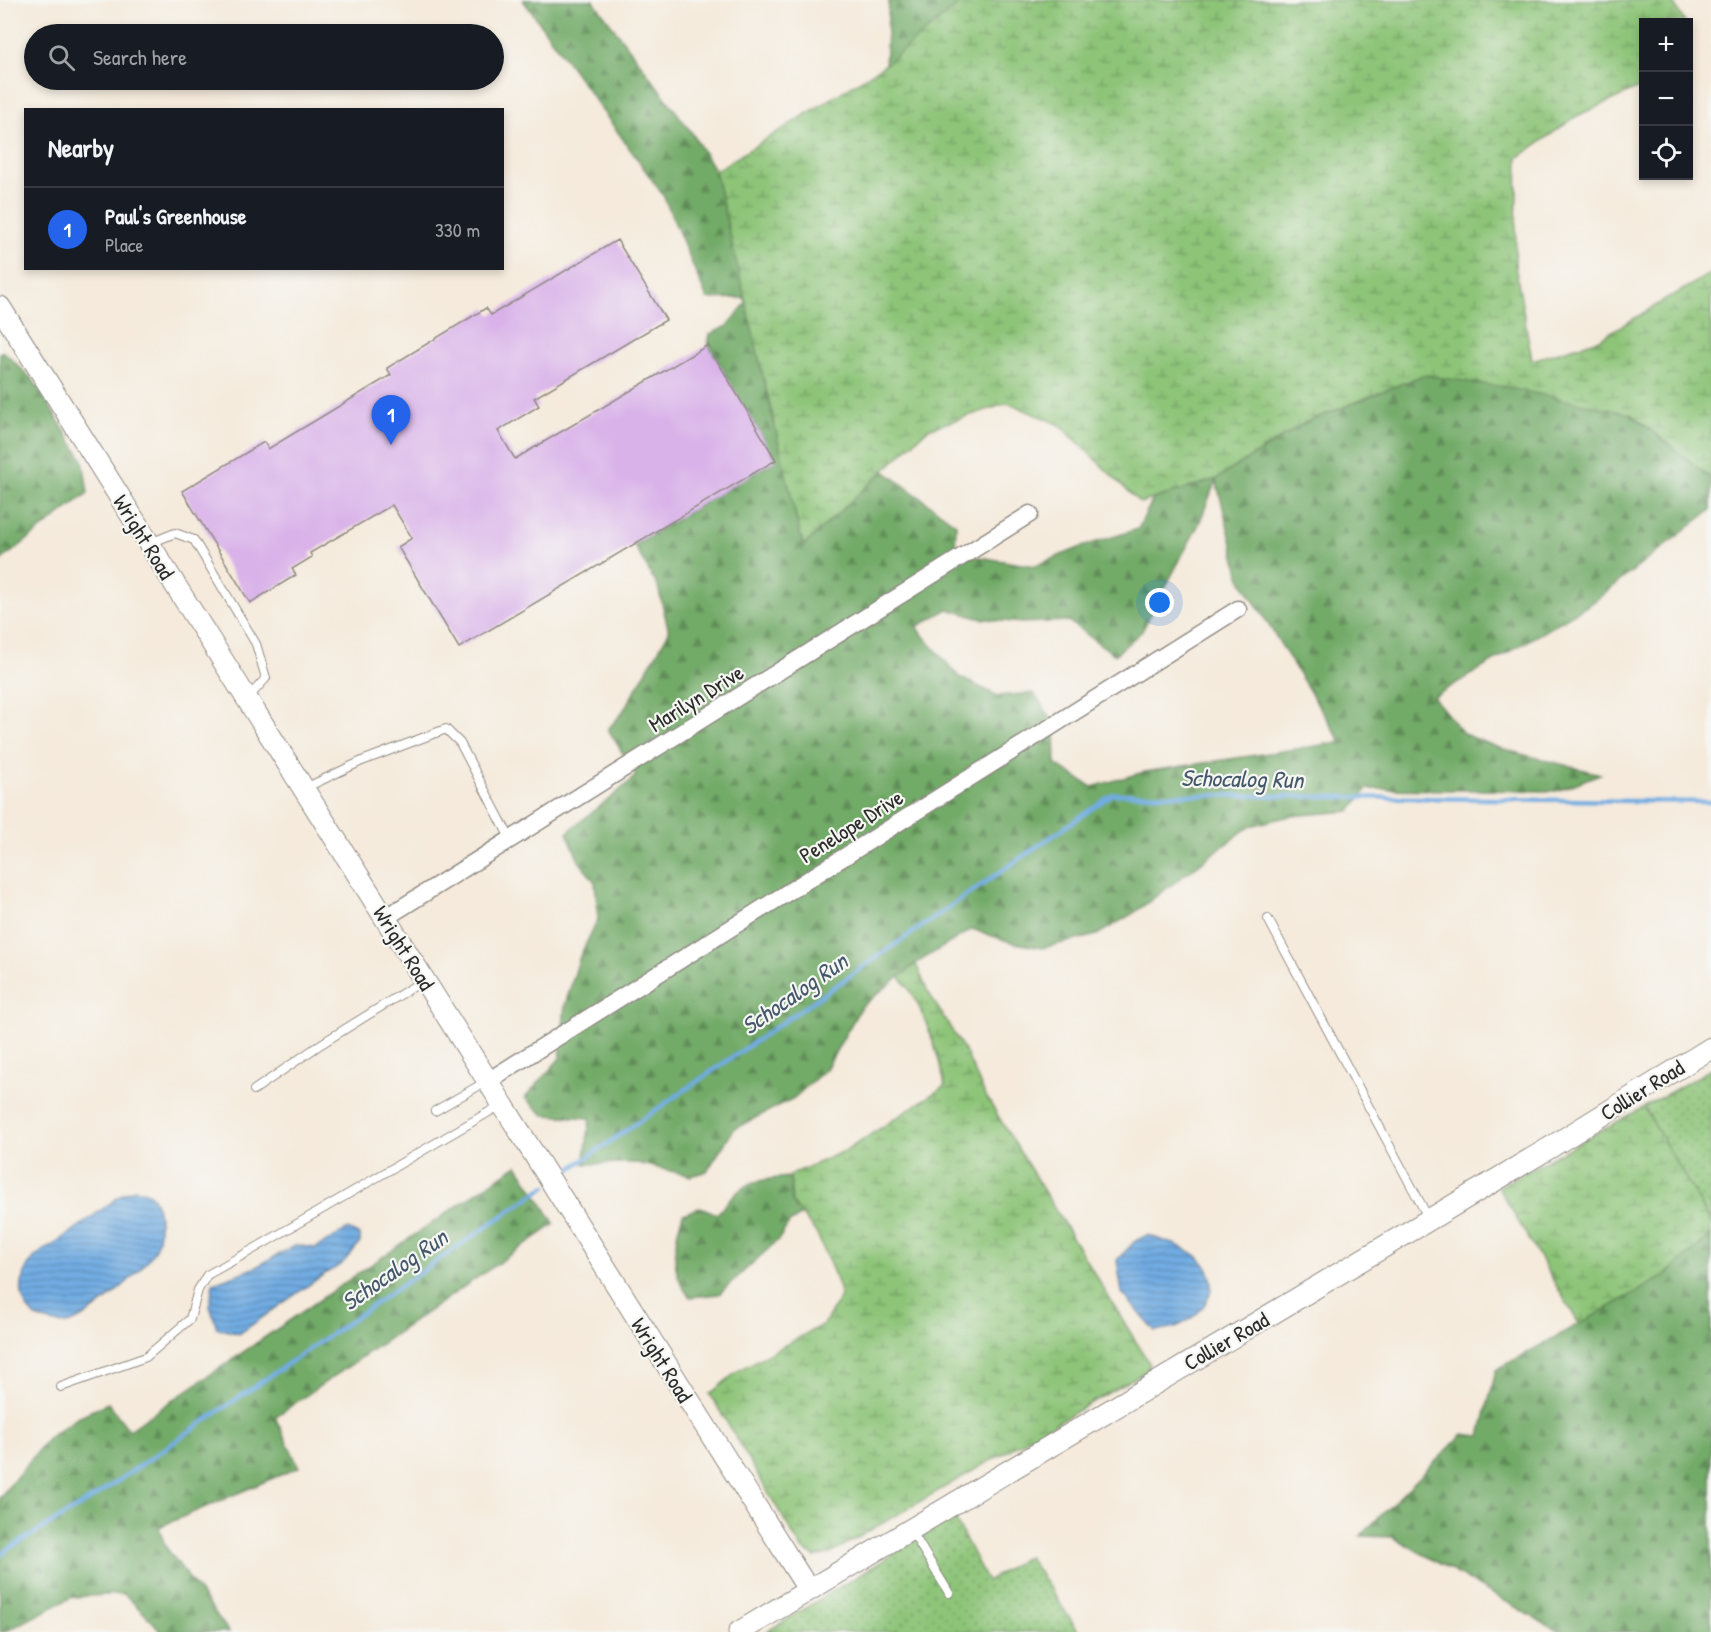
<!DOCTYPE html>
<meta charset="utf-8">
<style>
:root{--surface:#171b24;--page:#20242c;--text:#f1f3f6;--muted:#9ea1a6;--line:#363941;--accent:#2563eb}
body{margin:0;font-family:"Patrick Hand",sans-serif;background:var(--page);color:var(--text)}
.controls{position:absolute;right:18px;top:18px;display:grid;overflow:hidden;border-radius:0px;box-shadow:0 3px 9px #0003}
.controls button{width:54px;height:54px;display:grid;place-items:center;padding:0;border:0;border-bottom:2px solid var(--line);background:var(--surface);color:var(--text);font:30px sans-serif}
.you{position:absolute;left:1160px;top:603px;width:21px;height:21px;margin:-15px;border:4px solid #fff;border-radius:50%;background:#1a73e8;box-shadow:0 0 0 9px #1a73e833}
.badge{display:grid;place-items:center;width:39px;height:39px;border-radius:50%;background:var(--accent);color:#fff;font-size:20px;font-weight:700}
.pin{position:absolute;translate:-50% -50px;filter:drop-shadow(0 2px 3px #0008)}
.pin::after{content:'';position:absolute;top:32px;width:21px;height:18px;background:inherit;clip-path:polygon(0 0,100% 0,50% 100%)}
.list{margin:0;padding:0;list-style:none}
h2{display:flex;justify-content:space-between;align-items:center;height:78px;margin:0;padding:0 24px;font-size:26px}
h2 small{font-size:20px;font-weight:400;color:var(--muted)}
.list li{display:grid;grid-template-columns:39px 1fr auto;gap:18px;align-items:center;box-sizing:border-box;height:84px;padding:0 24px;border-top:2px solid var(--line)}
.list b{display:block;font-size:22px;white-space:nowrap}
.list p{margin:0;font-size:20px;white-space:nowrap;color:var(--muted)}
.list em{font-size:20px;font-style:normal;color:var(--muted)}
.icon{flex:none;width:33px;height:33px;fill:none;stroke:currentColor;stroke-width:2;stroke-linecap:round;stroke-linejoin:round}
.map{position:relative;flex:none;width:1711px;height:1632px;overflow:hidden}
.search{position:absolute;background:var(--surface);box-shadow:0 3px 9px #0003;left:24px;top:24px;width:480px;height:66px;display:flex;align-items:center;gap:15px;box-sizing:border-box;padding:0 21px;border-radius:33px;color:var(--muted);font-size:22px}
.panel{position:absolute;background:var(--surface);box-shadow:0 3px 9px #0003;left:24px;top:108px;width:480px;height:162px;border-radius:0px}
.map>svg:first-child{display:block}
.grass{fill:url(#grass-dots);stroke:#5c7852;stroke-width:1.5}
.forest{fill:url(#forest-firs);stroke:#4e6a4a;stroke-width:1.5;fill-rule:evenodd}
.wetland{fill:url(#wetland-marsh);stroke:#5c7852;stroke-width:1.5}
.water{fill:url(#water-rules);stroke:#4e6c86;stroke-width:1.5}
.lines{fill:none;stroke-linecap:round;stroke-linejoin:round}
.stream{stroke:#71ace2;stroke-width:4.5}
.building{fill:#d9b2e9}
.service-casing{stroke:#908a83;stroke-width:10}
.minor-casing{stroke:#908a83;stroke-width:19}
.tertiary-casing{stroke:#908a83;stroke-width:23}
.service{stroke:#fff;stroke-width:8}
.minor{stroke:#fff;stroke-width:16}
.tertiary{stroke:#fff;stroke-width:21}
.labels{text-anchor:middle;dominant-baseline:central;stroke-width:4.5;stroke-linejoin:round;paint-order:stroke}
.street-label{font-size:22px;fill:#2b2b2b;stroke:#f6f6f2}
.water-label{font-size:24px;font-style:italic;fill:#44586b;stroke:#f6f6f2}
</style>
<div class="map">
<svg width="1711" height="1632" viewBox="0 0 1711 1632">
<defs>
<pattern id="grass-dots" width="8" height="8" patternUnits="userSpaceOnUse" patternTransform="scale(1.5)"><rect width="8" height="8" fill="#8dc478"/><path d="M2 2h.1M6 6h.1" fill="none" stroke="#739f63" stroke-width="1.8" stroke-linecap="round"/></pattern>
<pattern id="forest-firs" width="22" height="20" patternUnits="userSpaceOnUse" patternTransform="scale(1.5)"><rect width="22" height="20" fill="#72aa68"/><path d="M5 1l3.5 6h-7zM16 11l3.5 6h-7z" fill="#5e8b56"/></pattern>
<pattern id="wetland-marsh" width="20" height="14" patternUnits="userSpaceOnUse" patternTransform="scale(1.5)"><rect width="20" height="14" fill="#8dc478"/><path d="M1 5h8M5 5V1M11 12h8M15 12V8" fill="none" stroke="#739f63"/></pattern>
<pattern id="water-rules" width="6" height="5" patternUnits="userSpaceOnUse" patternTransform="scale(1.5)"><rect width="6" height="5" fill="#71ace2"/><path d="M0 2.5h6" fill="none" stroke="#5d8cb7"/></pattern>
</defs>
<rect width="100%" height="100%" fill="#f6f6f2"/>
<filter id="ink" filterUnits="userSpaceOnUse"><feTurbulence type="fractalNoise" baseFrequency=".0167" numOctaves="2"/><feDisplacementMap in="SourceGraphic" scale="12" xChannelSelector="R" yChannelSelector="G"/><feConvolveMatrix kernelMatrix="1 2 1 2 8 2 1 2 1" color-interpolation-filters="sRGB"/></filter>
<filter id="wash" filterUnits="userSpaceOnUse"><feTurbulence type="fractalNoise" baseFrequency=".008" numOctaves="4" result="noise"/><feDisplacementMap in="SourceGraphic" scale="24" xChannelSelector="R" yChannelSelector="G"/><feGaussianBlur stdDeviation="1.35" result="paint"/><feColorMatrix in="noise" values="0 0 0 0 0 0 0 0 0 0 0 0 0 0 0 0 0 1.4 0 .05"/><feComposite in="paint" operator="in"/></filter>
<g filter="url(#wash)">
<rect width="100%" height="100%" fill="#f5eadb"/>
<g class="grass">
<polygon points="1711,1069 1711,1222 1644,1107"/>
<polygon points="954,1517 987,1581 1028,1556 1079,1632 766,1632"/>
</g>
<g class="forest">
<polygon points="523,0 593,0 692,133 715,171 745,298 707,299 663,195"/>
<polygon points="889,0 964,0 885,65"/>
<path d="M746 303 803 546 883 470 956 524 955 553 1034 566 1084 546 1138 529 1153 499 1216 479 1306 422 1423 375 1532 360 1624 409 1711 478V510L1592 603 1433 697 1464 734 1502 749 1600 774 1557 791 1367 789 1350 811 1290 816 1250 826 1134 913 1097 935 1042 948 1010 942 972 929 915 964 861 1007 826 1069 794 1098 734 1129 707 1171 691 1176 637 1163 584 1164 590 1118 544 1115 525 1098 560 1058 565 1005 580 956 598 919 595 882 579 861 567 833C589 812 616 797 636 775L608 729 622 713 669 632 658 587 634 545 776 460 708 345 710 334 728 326ZM1216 480 1241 580 1341 742 1144 772 1092 787 1056 765 1055 724 1034 693 998 696 959 677 916 627 948 609 978 618 1021 623 1068 621 1115 655 1142 631 1199 524Z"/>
<polygon points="0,352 4,352 33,380 83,460 88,493 0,561"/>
<polygon points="517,1165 555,1224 275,1417 299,1467 159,1527 165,1546 229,1632 160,1632 154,1623 124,1594 72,1597 5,1632 0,1632 0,1497 49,1437 80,1416 108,1403 129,1430"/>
<path d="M790 1177 792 1202 802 1215 789 1223 779 1239 719 1294 690 1297C670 1274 673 1242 683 1214L701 1207 717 1214C745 1182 747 1181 790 1177Z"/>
<polygon points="1711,1236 1711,1632 1559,1632 1393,1537 1360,1536 1463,1434 1480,1436 1496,1370 1661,1278"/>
</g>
<g class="wetland">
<polygon points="964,0 1671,0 1685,22 1644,22 1643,86 1577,116 1518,158 1515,265 1532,360 1596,341 1711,273 1711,478 1631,414 1510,388 1423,375 1306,422 1216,479 1140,503 1060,425 1008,403 928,429 803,546 715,171 885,65"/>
<path d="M916 964 927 990 966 1053 984 1093 1149 1363 1148 1370 829 1554 815 1557 801 1548 710 1394 739 1370 824 1324 841 1296 835 1276 817 1234 792 1202 790 1175 849 1149 945 1086C939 1056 921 997 899 977Z"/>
<polygon points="1644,1107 1711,1222 1711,1235 1661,1278 1579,1324 1498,1187"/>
</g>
<g class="water">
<path d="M135 1189C139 1191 145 1191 148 1193 162 1202 161 1236 155 1249 147 1268 86 1322 66 1324 56 1324 43 1321 35 1316 16 1301 19 1276 33 1259 39 1252 50 1247 59 1241 80 1226 100 1211 121 1195Z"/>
<polygon points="348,1229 360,1235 360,1243 341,1265 326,1273 239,1334 217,1328 210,1306 213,1283 254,1268 296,1245 316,1248"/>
<path d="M1147 1235C1164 1241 1185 1246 1198 1257 1225 1282 1207 1313 1178 1326 1172 1329 1163 1329 1155 1331L1122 1293 1117 1260 1135 1241Z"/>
</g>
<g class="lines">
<g class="stream">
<polyline points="556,1179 1113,794 1711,802"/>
<polyline points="0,1554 90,1500 546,1186"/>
</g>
</g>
<g id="blocks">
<polygon class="building" points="617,240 666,320 534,398 539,406 498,431 515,459 708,345 776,460 459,648 398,547 412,538 392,505 310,553 312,557 292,569 296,575 250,603 182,491 264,442 268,449 391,375 387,368 486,308 491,315"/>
</g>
</g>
<g filter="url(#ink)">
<use href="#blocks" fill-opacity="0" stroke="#908a83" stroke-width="1.5"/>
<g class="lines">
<g class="service-casing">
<g id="service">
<polyline points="148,544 175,533 194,540 256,644 266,678 248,698"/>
<polyline points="303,789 362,761 446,729 460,743 511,840"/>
<polyline points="1268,919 1429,1219"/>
<polyline points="254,1090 321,1044 424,980"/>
<polyline points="435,1111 487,1081"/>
<polyline points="61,1387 146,1357 190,1319 198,1290 207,1275 259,1246 501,1105"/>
<polyline points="911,1530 949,1593"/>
</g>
</g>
<g class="minor-casing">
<g id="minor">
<polyline points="385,918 1030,514"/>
<polyline points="488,1081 1238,609"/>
</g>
</g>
<g class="tertiary-casing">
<g id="tertiary">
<polyline points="0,307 808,1589"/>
<polyline points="739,1632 1551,1147 1711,1048"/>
</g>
</g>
<use href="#service" class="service"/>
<use href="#minor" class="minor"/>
<use href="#tertiary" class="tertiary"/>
</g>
</g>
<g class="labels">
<g class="street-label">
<text transform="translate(144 537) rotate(58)">Wright Road</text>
<text transform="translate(696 698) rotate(-32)">Marilyn Drive</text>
<text transform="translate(851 826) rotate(-32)">Penelope Drive</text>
<text transform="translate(404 948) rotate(58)">Wright Road</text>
<text transform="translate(1642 1090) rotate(-32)">Collier Road</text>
<text transform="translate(1226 1341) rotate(-30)">Collier Road</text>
<text transform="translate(662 1360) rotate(58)">Wright Road</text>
</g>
<g class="water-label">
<text transform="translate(1242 778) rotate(1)">Schocalog Run</text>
<text transform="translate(794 993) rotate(-35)">Schocalog Run</text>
<text transform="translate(394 1269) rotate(-35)">Schocalog Run</text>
</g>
</g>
</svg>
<div class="controls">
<button>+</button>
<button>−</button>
<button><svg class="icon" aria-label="locate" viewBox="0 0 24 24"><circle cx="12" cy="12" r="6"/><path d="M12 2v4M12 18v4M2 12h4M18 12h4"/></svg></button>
</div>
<div class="you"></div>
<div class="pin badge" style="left:391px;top:445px">1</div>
<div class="search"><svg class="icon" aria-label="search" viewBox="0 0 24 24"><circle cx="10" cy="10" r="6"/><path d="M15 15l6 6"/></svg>Search here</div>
<section class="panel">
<h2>Nearby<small></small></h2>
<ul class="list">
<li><span class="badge">1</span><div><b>Paul's Greenhouse</b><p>Place</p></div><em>330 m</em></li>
</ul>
</section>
</div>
